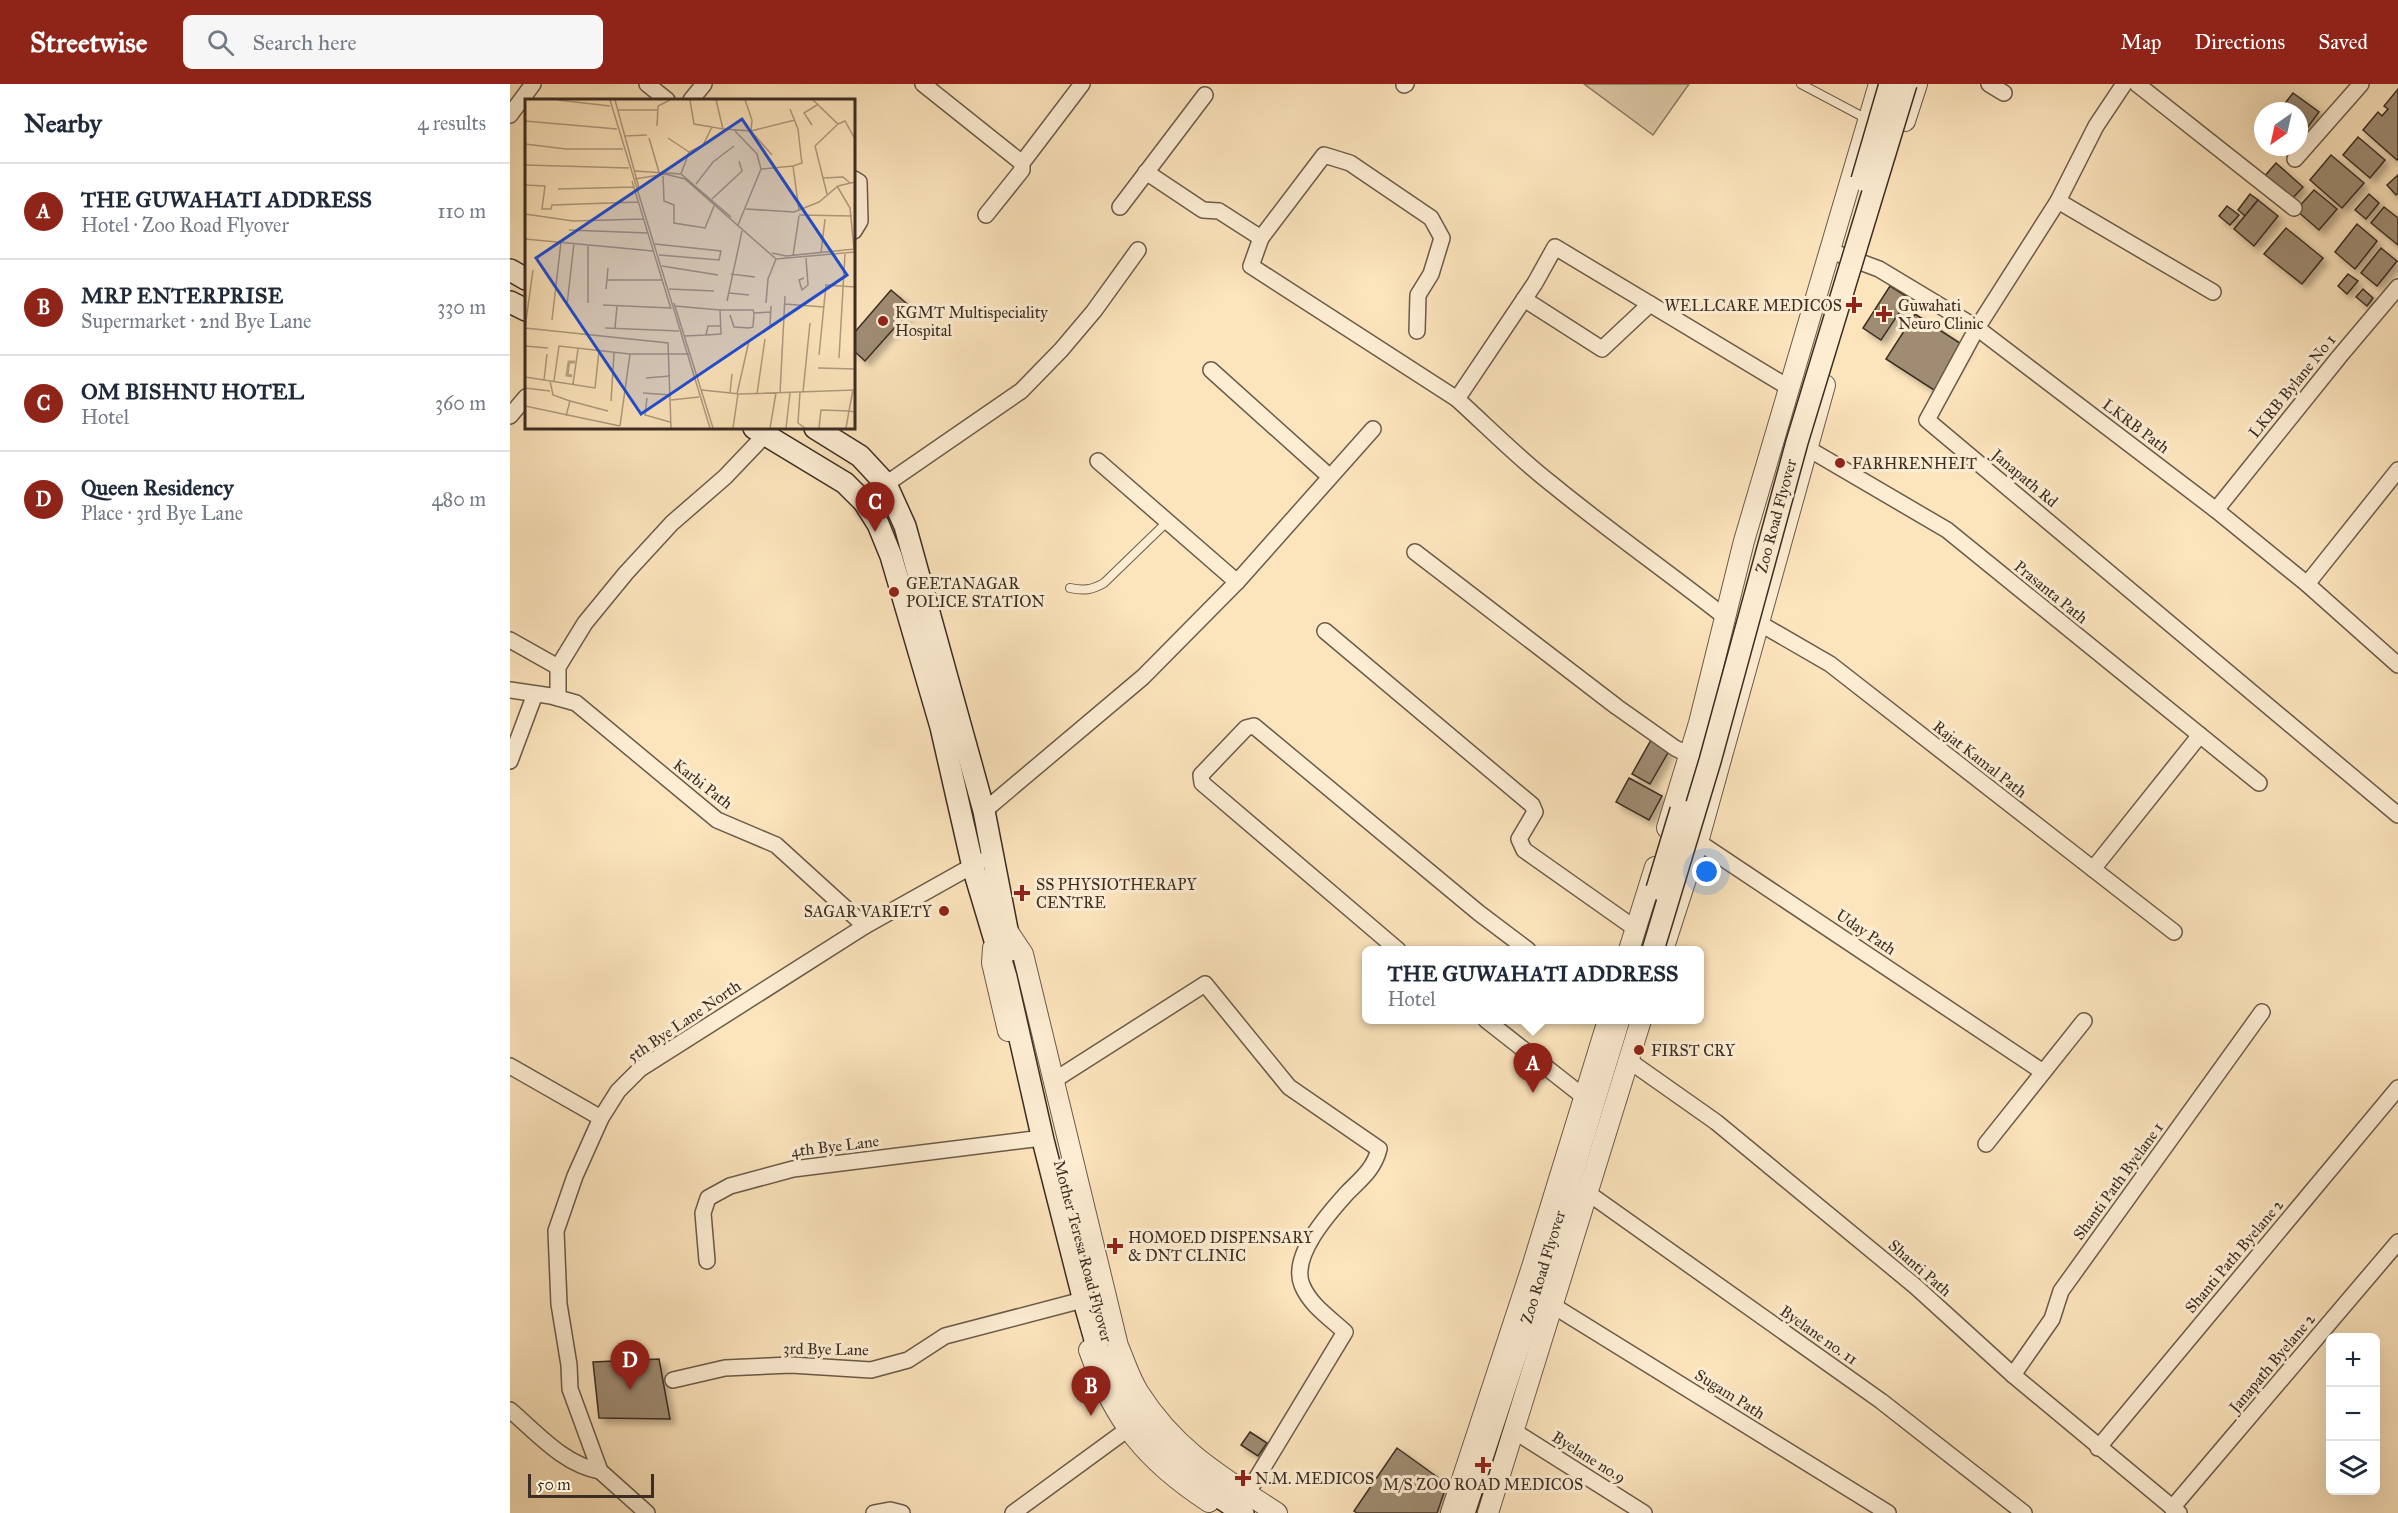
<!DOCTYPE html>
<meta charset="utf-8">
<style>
:root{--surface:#fff;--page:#f6f6f7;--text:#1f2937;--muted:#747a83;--line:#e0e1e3;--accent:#8f2418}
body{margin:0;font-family:"IM FELL Great Primer",serif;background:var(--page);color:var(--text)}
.controls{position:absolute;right:18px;bottom:18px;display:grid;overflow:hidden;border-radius:9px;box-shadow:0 6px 24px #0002}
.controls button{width:54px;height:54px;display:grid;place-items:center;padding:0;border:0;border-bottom:2px solid var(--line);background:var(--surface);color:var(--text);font:30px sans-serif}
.compass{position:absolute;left:1744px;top:18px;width:54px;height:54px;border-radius:50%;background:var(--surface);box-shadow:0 6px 24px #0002;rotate:214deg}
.scale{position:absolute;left:18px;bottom:15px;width:126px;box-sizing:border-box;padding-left:6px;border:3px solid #3b2d23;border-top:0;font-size:16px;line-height:21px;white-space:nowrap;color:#3b2d23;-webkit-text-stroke:4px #fdedd3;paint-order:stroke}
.you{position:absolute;left:1197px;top:788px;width:21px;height:21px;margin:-15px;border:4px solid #fff;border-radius:50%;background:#1a73e8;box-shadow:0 0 0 9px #1a73e833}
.badge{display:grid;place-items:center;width:39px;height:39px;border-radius:50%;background:var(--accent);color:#fff;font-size:20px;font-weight:700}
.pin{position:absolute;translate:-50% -50px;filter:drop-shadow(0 2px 3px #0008)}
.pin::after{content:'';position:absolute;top:32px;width:21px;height:18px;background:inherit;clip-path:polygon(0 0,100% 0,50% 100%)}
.popup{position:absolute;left:852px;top:862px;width:342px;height:78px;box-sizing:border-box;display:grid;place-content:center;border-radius:9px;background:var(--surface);filter:drop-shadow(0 2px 4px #0005);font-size:20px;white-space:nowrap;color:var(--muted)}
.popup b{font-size:22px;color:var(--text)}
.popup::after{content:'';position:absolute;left:50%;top:100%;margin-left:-12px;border:12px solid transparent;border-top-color:var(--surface)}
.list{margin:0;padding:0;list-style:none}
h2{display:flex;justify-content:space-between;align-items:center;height:78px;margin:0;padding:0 24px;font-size:26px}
h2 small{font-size:20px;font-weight:400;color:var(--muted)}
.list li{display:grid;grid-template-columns:39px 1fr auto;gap:18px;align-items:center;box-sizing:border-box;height:96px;padding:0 24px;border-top:2px solid var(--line)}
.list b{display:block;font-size:22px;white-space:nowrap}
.list p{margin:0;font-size:20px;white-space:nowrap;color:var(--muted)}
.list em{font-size:20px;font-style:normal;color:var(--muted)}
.icon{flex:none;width:33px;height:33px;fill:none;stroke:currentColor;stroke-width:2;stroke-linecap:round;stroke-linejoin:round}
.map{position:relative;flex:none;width:1888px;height:1429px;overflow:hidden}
header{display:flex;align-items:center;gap:36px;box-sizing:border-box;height:84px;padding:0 30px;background:var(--accent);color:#fff}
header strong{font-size:28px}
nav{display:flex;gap:33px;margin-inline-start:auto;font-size:21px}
.search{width:420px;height:54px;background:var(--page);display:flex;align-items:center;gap:15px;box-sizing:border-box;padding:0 21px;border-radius:9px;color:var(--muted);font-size:22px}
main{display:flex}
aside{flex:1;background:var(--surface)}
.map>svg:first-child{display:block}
.green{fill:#dbc5a2;stroke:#8b7962;stroke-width:1.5}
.building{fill:#9f8c73;stroke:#3b2d23;stroke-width:1.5;filter:url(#shadow)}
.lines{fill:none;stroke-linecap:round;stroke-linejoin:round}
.service-casing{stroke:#6b5b49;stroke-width:10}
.minor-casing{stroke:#6b5b49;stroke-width:18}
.tertiary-casing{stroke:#6b5b49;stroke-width:22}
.secondary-casing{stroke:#3b2d23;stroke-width:24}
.service{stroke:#fdedd3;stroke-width:8}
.minor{stroke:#fdedd3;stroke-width:15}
.tertiary{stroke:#fdedd3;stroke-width:20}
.secondary{stroke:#fdedd3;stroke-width:21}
.secondary-bridge-casing{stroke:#3b2d23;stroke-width:24;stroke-linecap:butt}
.secondary-bridge{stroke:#fdedd3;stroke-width:21}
.poi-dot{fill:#8f2418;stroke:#fdedd3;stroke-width:2}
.labels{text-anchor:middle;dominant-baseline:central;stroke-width:6;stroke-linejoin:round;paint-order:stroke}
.poi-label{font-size:16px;fill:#3b2d23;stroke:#fdedd3;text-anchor:start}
.street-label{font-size:16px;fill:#3b2d23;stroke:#fdedd3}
.inset-river{fill:none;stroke:#baa688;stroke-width:3}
.inset-road{fill:none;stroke:#af9b7f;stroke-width:1.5}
.view{fill:#1d4ed8;fill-opacity:0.15;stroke:#1d4ed8;stroke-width:3}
.inset-edge{fill:none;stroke:#3b2d23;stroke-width:3}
</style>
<header>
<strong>Streetwise</strong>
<div class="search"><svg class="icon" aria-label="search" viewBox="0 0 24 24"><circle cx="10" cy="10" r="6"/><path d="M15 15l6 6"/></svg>Search here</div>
<nav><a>Map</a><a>Directions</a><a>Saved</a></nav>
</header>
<main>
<aside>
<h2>Nearby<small>4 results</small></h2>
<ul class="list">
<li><span class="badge">A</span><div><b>THE GUWAHATI ADDRESS</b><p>Hotel · Zoo Road Flyover</p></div><em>110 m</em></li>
<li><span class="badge">B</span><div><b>MRP ENTERPRISE</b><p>Supermarket · 2nd Bye Lane</p></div><em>330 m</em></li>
<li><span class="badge">C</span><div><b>OM BISHNU HOTEL</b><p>Hotel</p></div><em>360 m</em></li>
<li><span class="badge">D</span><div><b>Queen Residency</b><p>Place · 3rd Bye Lane</p></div><em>480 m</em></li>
</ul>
</aside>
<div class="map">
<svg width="1888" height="1429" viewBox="0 0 1888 1429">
<defs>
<filter id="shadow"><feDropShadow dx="5" dy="5" stdDeviation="3" flood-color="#0004"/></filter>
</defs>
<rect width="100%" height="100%" fill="#fce4bc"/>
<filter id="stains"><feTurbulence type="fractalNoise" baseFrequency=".00333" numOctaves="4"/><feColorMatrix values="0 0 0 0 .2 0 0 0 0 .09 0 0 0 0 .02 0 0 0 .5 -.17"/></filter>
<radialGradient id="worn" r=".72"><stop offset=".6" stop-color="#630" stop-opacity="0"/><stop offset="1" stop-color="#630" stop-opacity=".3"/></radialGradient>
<polygon class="green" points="1074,0 1179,0 1143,51"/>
<g class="building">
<polygon points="1888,5 1888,75 1887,76 1853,46 1868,28 1872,32 1878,25 1874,22"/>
<polygon points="1783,9 1809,28 1789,55 1789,27 1769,27"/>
<polygon points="1848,53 1875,76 1860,94 1833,71"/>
<polygon points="1821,71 1854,99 1832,124 1800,96"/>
<polygon points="1766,79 1793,103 1780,117 1753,94"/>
<polygon points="1888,91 1888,109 1886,111 1877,101"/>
<polygon points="1804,106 1827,125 1809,146 1786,126"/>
<polygon points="1740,110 1748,116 1735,132 1728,126"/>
<polygon points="1859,110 1869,119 1856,135 1845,126"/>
<polygon points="1748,116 1768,132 1744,162 1724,145"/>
<polygon points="1717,122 1729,131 1720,141 1709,132"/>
<polygon points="1874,123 1888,134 1888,161 1861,139"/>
<polygon points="1847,140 1867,157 1845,185 1825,168"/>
<polygon points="1776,144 1813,174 1792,200 1754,170"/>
<polygon points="1871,164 1887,177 1867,202 1851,189"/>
<polygon points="1838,190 1848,197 1837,210 1828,202"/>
<polygon points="1380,202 1399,214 1371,256 1353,244"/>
<polygon points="1853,205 1863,214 1857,222 1846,213"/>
<polygon points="381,206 402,224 355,277 344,267 344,249"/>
<polygon points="1405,230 1456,263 1427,308 1376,275"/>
<polygon points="1141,656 1159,667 1140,700 1122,690"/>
<polygon points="1119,694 1152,712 1139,736 1106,718"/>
<polygon points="149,1275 160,1335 89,1334 83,1278"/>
<polygon points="740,1348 757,1359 748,1372 731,1361"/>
<polygon points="887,1364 937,1400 927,1429 847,1429 844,1427"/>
</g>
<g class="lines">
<g class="service-casing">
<g id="service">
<polyline points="1291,0 1357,35"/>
<path d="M560 504C573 507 582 506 594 499L657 438"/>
</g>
</g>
<g class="minor-casing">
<g id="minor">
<polyline points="137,0 157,16"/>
<polyline points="413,0 512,79"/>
<polyline points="1479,0 1494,9"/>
<polyline points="1614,0 1586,42 1548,117 1467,244 1417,336 1888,731"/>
<polyline points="1627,0 1784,124"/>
<polyline points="894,1 896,0"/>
<polyline points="181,16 194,0"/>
<polyline points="0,31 23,0"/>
<polyline points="1785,75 1851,0"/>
<polyline points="636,88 693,126 709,127 751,154 814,71 840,79 921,134 932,154 921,190 908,211 907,247"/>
<polyline points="344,95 349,98 350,137 344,147"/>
<polyline points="1548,117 1703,208"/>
<polyline points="610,123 695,11"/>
<polyline points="476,131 512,86 512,79 572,0"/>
<polyline points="751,154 741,182 947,315 1025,199 1045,163 1140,220"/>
<polyline points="1318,166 1369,185 1467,244 1706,426 1797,500 1888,581"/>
<polyline points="1014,215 1092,265 1140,220 1278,303"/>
<polyline points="701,286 819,392"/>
<path d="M947 315C979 344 1009 375 1043 401 1099 447 1158 488 1215 533"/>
<polyline points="0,332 16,313"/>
<polyline points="1297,364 1437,446 1749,699"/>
<polyline points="588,377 727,498"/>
<polyline points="376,400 511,307 551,266 584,227 628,166"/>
<polyline points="1706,426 1829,273 1888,203"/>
<polyline points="905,468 1107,623 1165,664 1179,671"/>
<polyline points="1797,500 1888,386"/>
<polyline points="1249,539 1320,580 1664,848"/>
<polyline points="815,547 1022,721 1025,728 1009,755 1014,766 1126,845"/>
<polyline points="0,556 48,583"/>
<polyline points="0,606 41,612 66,619 207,736 266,761 355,842"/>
<polyline points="48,614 48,583 75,539 116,489 162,439 215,393 256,350"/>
<polyline points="0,677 25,610"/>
<polyline points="474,727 633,593 727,498 863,345"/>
<polyline points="1181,753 1533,988"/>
<polyline points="1583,785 1690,651"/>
<polyline points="888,866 692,699 691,691 736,644 744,642 969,829 1018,866"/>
<polyline points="976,936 1074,1013"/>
<polyline points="1118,976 1206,1038 1405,1202 1503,1291 1669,1429"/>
<polyline points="0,982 91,1034"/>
<path d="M543 997 695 900 779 1003 869 1065C864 1085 851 1095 837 1109 819 1129 780 1172 792 1201 800 1221 820 1234 835 1248L737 1410"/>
<polyline points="1476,1060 1574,937"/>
<polyline points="1078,1109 1371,1317 1514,1429"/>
<polyline points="197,1177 193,1129 198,1114 220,1102 283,1085 524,1055"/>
<polyline points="1042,1221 1378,1429"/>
<polyline points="1503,1291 1542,1235 1551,1207 1752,928"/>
<polyline points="163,1296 215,1284 281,1281 361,1286 398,1276 435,1252 565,1218"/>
<path d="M0 1326C26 1348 54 1381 90 1387"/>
<polyline points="1004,1347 1134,1429"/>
<polyline points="1588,1364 1888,1004"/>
<polyline points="1662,1424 1888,1158"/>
<polyline points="137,1429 90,1387 60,1305 59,1281 49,1220 46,1147 65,1092 91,1034 108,1007 130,985 355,842 471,777"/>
<polyline points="364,1429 380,1426 392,1429"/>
<polyline points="503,1429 618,1345"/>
</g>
</g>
<g class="tertiary-casing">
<g id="tertiary">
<polyline points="1395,37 1407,0"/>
<polyline points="1157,744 1189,639 1234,457 1369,0"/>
<path d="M497 846 513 870 608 1262C615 1278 620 1295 629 1309 666 1367 712 1393 767 1429"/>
<polyline points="483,864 482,879 498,947"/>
<polyline points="1119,866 1145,783"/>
<polyline points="1153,866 1188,758 1315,301"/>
<path d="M579 1266C604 1337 636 1377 699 1418"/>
<polyline points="941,1429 1022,1183 1098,936"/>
<polyline points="978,1429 1131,936"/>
</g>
</g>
<g class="secondary-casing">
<g id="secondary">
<polyline points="0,186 16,195"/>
<polyline points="0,218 16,226"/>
<polyline points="244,344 335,399 354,418 368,440 381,472 431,643 463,783 496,893 533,1056 574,1217 588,1266 612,1318 646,1362 687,1398 733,1429"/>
<polyline points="305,344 350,372 376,400 395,442 474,727 501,866"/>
<polyline points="954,1429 1026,1209 1109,936"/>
</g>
</g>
<use href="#service" class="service"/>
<use href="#minor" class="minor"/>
<use href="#tertiary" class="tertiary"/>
<use href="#secondary" class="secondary"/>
<g class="secondary-bridge-casing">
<g id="secondary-bridge">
<polyline points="1352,96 1380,0"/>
<polyline points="1147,805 1171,726"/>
<polyline points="1143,866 1200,677 1287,358 1396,0"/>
</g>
</g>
<use href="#secondary-bridge" class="secondary-bridge"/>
</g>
<g class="poi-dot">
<path d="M1341 212h6v6h6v6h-6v6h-6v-6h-6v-6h6z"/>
<path d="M1371 221h6v6h6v6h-6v6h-6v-6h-6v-6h6z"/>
<circle cx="373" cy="237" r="6"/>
<circle cx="1330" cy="379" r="6"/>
<circle cx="384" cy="508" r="6"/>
<path d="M509 800h6v6h6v6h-6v6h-6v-6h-6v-6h6z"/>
<circle cx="434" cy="827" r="6"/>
<circle cx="1129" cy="966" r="6"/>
<path d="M602 1153h6v6h6v6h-6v6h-6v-6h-6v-6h6z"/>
<path d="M970 1372h6v6h6v6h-6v6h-6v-6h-6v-6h6z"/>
<path d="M730 1385h6v6h6v6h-6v6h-6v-6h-6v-6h6z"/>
</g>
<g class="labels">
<g class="poi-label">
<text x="1332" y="221" text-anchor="end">WELLCARE MEDICOS</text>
<text x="1388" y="221">Guwahati<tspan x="1388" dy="18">Neuro Clinic</tspan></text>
<text x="385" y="228">KGMT Multispeciality<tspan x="385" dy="18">Hospital</tspan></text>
<text x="1342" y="379">FARHRENHEIT</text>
<text x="396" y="499">GEETANAGAR<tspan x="396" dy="18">POLICE STATION</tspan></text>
<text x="526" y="800">SS PHYSIOTHERAPY<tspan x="526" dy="18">CENTRE</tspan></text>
<text x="422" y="827" text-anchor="end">SAGAR VARIETY</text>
<text x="1141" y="966">FIRST CRY</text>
<text x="618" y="1153">HOMOED DISPENSARY<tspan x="618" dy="18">&amp; DNT CLINIC</tspan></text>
<text x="745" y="1394">N.M. MEDICOS</text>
<text x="973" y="1400" text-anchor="middle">M/S ZOO ROAD MEDICOS</text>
</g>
<g class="street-label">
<text transform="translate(1782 302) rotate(-51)">LKRB Bylane No 1</text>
<text transform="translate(1626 342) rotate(37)">LKRB Path</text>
<text transform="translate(1515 394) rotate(40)">Janapath Rd</text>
<text transform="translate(1266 432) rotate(-75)">Zoo Road Flyover</text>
<text transform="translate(1541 508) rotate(39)">Prasanta Path</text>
<text transform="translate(1470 675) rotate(38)">Rajat Kamal Path</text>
<text transform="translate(193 700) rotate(38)">Karbi Path</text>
<text transform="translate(1356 848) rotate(34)">Uday Path</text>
<text transform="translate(174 937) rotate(-34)">5th Bye Lane North</text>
<text transform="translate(325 1062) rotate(-7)">4th Bye Lane</text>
<text transform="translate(1608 1097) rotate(-54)">Shanti Path Byelane 1</text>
<text transform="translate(573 1167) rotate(75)">Mother Teresa Road Flyover</text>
<text transform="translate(1724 1172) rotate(-50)">Shanti Path Byelane 2</text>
<text transform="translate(1033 1183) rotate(-73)">Zoo Road Flyover</text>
<text transform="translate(1410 1184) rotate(41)">Shanti Path</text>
<text transform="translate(1309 1251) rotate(35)">Byelane no. 11</text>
<text transform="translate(316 1265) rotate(1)">3rd Bye Lane</text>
<text transform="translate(1762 1279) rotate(-50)">Janapath Byelane 2</text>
<text transform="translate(1220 1310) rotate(32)">Sugam Path</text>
<text transform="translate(1079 1373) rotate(32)">Byelane no.9</text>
</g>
</g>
<g transform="translate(15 15)">
<rect width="330" height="330" fill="#fce4bc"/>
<path class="inset-river" d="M47 277 42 276 44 263H50"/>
<path class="inset-road" d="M33 1 85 7M85 1 185 329M90 1 114 89M165 1 169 25 187 28M191 1 198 30 226 32 247 56M220 1 227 21 226 32 270 21M288 1 313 25 320 22 330 40M265 10 273 30 276 57 277 64 268 67M92 11H132M0 22 92 30M287 26 279 14 292 6M132 27 133 7 145 1M210 32 232 55 236 70 213 126M100 37 122 36M124 39 134 73M143 39 164 53M0 45 41 50H98M0 66 104 69M236 70 268 67 274 111M110 72 156 75 206 118M156 75 164 53 178 46 187 28 198 30M138 77 139 102 149 106V124L180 129 189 107M298 79 318 78 325 84M110 80 140 75 160 80 251 160 330 153M107 82 146 210M171 85 188 63 209 47M0 86 20 87 17 110H26L27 106 113 103M312 87 325 109 329 150M33 90 109 88M302 95 290 47 313 25M187 100 217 72 214 62M221 110 269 113 294 103 313 87 330 83M0 115 48 122 118 120M274 116 327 117M44 131 123 134M0 140 128 152M130 145 196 152 194 161 134 156M247 154 261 157 330 150M296 154 300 120M268 157 274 117M137 167 193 176M206 175 230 178M279 179 274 181 277 191 283 186 281 159M82 181H137M81 190 83 169M144 190 189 192M204 194 224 196M202 202 217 132M63 204V146M149 204 188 329M241 204 243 180 251 160M260 205 299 208M42 206 49 144M78 206 146 209M150 207 195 211M205 216 209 228 224 229 228 228 229 214 246 213M27 221 36 143M245 226 246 207M0 229 143 244 146 329M0 229 8 171M80 229 154 232M90 229 92 207M181 236 196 235 195 211H228L229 214M160 237 181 236 183 227H195M0 247 23 249M294 256 301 186 330 188M314 259 320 155M293 269 330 270M0 278 70 289 74 252M121 279 145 277M19 281 22 255M25 282 28 296 45 302 41 317M29 282 34 247 105 255H164M48 285 53 250M0 289 25 292M177 291 215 295 330 291M328 291 324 312 330 313M275 293 273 324 280 329M278 293 285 224M118 294 146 296M205 294 207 275M255 294 260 197M212 295 224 242M232 295 240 240M122 299 120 316 145 323M146 301 174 298M45 302 83 312M86 302 89 254M0 307 95 327M95 327 105 255M208 329 213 295M245 329 251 294M261 329 265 294M294 329 296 311 324 312 321 329"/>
<path class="view" d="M217 20 322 176 116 315 11 159Z"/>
<rect width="330" height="330" class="inset-edge"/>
</g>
<rect width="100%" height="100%" filter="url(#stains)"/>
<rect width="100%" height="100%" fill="url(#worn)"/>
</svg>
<div class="controls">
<button>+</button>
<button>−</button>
<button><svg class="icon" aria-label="layers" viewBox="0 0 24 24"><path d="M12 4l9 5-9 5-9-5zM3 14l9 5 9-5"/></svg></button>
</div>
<svg class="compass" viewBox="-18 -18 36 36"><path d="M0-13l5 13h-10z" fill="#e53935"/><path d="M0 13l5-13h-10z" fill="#747a83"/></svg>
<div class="scale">50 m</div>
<div class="you"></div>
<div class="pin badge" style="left:1023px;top:1009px">A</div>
<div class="popup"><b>THE GUWAHATI ADDRESS</b>Hotel</div>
<div class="pin badge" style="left:581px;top:1332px">B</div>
<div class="pin badge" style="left:365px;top:448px">C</div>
<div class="pin badge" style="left:120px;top:1306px">D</div>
</div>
</main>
